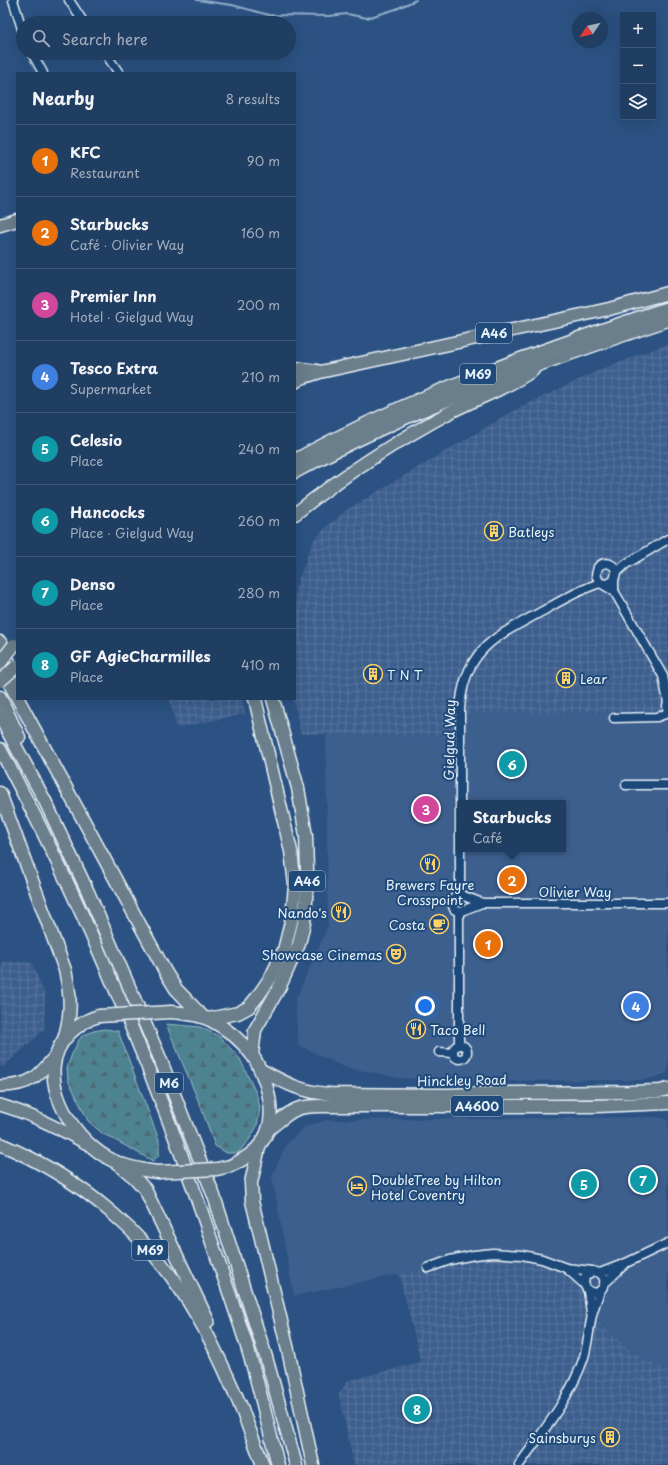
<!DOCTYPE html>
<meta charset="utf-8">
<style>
:root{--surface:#203e62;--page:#2d496b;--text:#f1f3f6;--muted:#a2aebe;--line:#3d5777;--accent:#d6ab8b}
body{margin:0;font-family:"Playpen Sans",sans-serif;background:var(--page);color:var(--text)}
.controls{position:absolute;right:12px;top:12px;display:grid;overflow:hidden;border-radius:0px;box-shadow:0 4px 16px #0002}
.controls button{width:36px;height:36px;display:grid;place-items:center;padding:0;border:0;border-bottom:1px solid var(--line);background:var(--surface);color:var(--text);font:20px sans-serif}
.compass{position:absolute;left:572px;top:12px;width:36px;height:36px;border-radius:50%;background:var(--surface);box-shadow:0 4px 16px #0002;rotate:236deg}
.you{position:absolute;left:425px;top:1006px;width:14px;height:14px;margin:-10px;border:3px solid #fff;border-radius:50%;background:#1a73e8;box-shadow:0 0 0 6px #1a73e833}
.badge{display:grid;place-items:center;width:26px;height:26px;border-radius:50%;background:var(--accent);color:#fff;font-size:13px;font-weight:700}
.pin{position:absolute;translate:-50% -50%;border:2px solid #fff;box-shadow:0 1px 4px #0006}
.popup{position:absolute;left:458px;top:800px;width:108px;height:52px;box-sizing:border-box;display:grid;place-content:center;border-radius:0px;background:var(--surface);filter:drop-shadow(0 1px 3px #0005);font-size:13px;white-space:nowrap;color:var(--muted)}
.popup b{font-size:15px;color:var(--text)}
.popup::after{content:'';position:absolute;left:50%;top:100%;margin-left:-8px;border:8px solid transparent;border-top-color:var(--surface)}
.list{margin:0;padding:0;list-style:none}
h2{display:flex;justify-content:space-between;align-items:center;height:52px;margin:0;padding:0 16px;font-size:17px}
h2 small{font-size:13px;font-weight:400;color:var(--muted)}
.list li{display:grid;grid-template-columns:26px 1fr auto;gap:12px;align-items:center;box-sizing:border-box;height:72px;padding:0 16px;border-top:1px solid var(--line)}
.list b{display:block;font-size:15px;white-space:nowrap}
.list p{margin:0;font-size:13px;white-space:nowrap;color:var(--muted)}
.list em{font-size:13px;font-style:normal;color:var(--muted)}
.icon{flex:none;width:22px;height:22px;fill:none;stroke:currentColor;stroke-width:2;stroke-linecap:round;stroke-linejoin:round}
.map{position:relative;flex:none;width:668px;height:1465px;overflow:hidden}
.search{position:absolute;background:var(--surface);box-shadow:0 4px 16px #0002;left:16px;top:16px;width:280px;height:44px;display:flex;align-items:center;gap:10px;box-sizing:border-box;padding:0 14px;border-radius:22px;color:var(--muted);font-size:15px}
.panel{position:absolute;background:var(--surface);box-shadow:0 4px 16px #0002;left:16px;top:72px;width:280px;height:628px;border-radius:0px}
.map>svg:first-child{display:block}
.built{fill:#3e5f8e;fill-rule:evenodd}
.industrial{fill:url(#industrial-grid)}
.forest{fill:url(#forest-firs);stroke:#9bbac4}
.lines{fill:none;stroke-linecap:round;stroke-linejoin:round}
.stream{stroke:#91adc9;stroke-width:2}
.minor-casing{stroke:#e8f1f8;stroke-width:11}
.major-casing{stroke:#e8f1f8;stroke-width:14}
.highway-casing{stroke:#e8f1f8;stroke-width:15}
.minor{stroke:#1f4a7a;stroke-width:8}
.major{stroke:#6b7e8b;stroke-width:11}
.highway{stroke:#6b7e8b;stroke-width:12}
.highway-bridge-casing{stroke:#e8f1f8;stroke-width:15;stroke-linecap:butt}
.highway-bridge{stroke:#6b7e8b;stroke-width:12}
.labels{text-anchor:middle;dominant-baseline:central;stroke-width:4;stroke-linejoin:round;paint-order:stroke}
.shield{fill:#1f4a7a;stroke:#acbfd2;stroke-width:1}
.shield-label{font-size:12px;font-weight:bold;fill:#e8f1f8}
.poi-label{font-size:13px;fill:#e8f1f8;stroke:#1f4a7a;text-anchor:start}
.street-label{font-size:13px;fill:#e8f1f8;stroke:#1f4a7a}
</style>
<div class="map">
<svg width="668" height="1465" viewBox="0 0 668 1465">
<defs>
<pattern id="industrial-grid" width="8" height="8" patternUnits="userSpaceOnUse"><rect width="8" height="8" fill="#3e5f8e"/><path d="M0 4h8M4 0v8" fill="none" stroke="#5a769f"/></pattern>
<pattern id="forest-firs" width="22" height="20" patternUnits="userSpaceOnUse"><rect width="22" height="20" fill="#4e8391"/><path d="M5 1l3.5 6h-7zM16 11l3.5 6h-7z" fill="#4b6b75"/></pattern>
</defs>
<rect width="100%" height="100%" fill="#2b5282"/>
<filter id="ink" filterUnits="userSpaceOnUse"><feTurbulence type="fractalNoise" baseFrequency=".025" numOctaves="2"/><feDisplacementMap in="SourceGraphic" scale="8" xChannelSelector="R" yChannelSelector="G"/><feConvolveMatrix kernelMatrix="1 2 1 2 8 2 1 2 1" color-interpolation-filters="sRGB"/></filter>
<g filter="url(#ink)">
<g class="built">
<path d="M643 712 668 713V1073L645 1080 453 1081 400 1078 344 1067 298 1045 295 1001 328 926 326 734 460 736V714ZM461 803H563V849H461Z"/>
<polygon points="658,1117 668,1120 668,1372 628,1349 592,1315 428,1268 294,1296 272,1176 286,1145 304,1127 327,1120"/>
</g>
<g class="industrial">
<polygon points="668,344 668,713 643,712 460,714 460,736 301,734 293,699 295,699 295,589 313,541 326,527 348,509 519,408 604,368"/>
<polygon points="170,699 242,699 245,714 176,728"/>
<polygon points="4,961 32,963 45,995 44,1030 3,1067 0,1067 0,968"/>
<polygon points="474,1255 522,1255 566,1268 584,1284 600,1291 592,1316 628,1349 668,1372 668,1465 354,1465 339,1394 347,1381 421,1362 399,1274 428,1268"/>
</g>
<g class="forest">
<polygon points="166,1024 200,1027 220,1037 240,1059 256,1093 260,1107 258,1121 256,1128 249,1140 238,1153 227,1153 215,1146 201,1107"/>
<polygon points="105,1029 118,1031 159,1140 159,1155 153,1161 102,1133 88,1121 68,1080 67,1068 72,1054 79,1040 82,1036 93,1031"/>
</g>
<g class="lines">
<polyline class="stream" points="197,0 232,5 269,15 329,16 347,14 367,18 396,9 416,0"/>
<g class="minor-casing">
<g id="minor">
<polyline points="13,0 23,32"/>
<polyline points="69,0 84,23"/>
<polyline points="32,53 43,73"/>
<polyline points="105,53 119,73"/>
<polyline points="616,573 626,564 668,539"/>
<polyline points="602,584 614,591 663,676 668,702"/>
<path d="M614 591C614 588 614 584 614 581 615 575 619 568 610 564 605 562 601 564 598 567L596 575 600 583 608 584 614 580"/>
<polyline points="614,718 657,717 668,713 667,706 668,701"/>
<polyline points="626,785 668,785"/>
<path d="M457 896 460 881V709C464 651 493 638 539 613 559 602 578 590 600 583"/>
<polyline points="482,903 459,912 454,909 452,903 454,898 461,895 482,903 668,903"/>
<circle cx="460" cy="1052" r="7"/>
<polyline points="459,1045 459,912"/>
<polyline points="439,1052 452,1053"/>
<polyline points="428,1268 450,1260 474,1255 493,1253 522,1255 542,1259 566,1268 592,1271"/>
<polyline points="566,1268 584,1284"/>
<path d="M600 1273 604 1278C605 1286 603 1290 596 1293L588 1291 584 1284 585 1277 592 1271 600 1273 626 1263 668 1243"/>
<polyline points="605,1283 624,1265"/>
<polyline points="588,1291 591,1313"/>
<path d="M519 1465C543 1431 571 1397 584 1357 588 1343 589 1329 592 1315 594 1307 597 1299 600 1291"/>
</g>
</g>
<g class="major-casing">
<g id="major">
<path d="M0 1086C31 1086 39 1076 57 1053"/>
<path d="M0 1105C31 1114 59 1128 87 1144"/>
</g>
</g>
<g class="highway-casing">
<g id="highway">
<polyline points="0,225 17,220"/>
<polyline points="295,368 317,371"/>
<polyline points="295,382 301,378 320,372 609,309 668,293"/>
<path d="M295 460C413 395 540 350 668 308"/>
<path d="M295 472C413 407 540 363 668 320"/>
<path d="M295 514C343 475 400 439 454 410 480 397 509 387 533 370"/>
<polyline points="0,642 17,680"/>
<polyline points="0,666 17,697"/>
<polyline points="0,697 19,737"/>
<polyline points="18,699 166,973 176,989 203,1017"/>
<polyline points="0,717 45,801 88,892 159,1056 214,1196 266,1357 296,1465"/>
<path d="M0 749C90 917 164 1094 223 1275 233 1304 243 1332 251 1360 261 1394 269 1430 278 1465"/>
<path d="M0 793 65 970C71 996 72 1013 64 1039"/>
<path d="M171 1012C183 1013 199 1014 210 1020 226 1028 241 1040 252 1055 259 1064 262 1074 266 1085 278 1124 267 1150 230 1166"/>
<path d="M99 1016C87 1019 77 1026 68 1035 32 1073 70 1137 108 1158 123 1167 141 1170 158 1172"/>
<polyline points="208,1019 238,1013 249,1007 258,996 271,977 284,950 292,918 295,885 291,851 255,699"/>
<polyline points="252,1055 255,1030 280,986 299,944 304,923 306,901 307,869 306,836 298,788 273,699"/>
<path d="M261 1070C285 1083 303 1093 331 1094L446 1095 510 1093 630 1092 660 1091 668 1089"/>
<path d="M269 1129C278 1122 287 1113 297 1109 307 1105 319 1106 329 1106H597L668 1103"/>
<path d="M0 1144C83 1179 153 1238 197 1316 215 1346 228 1378 242 1409"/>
<polyline points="259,1147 251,1183 252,1201 288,1350 313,1465"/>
<polyline points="117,1163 134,1177 145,1189 208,1321"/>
<polyline points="239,1402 263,1465"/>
</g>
</g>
<use href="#minor" class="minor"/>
<use href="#major" class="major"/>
<use href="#highway" class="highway"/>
<g class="highway-bridge-casing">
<g id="highway-bridge">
<polyline points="0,663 14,645"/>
<polyline points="0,681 17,666"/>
<polyline points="99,1016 171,1012"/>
<polyline points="158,1172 217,1169 230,1166"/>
</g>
</g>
<use href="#highway-bridge" class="highway-bridge"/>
</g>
</g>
<defs>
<g id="building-ring" transform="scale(1)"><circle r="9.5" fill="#1f4a7a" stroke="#ffd166" stroke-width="1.5"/><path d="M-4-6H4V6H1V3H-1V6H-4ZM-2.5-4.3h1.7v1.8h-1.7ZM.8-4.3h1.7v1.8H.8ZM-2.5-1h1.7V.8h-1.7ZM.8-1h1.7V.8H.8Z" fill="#ffd166"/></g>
<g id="restaurant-ring" transform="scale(1)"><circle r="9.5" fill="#1f4a7a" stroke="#ffd166" stroke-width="1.5"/><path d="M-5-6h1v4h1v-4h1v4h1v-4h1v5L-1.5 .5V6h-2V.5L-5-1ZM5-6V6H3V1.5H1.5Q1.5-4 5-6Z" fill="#ffd166"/></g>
<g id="cafe-ring" transform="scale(1)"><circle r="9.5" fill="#1f4a7a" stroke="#ffd166" stroke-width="1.5"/><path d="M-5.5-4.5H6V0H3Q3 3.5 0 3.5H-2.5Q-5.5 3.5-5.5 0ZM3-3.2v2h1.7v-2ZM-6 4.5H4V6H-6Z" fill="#ffd166"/></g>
<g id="theatre-ring" transform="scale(1)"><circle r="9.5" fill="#1f4a7a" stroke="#ffd166" stroke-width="1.5"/><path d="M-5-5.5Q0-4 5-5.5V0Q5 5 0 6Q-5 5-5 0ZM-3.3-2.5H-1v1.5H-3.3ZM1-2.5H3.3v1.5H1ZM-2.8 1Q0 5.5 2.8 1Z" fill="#ffd166"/></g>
<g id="hotel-ring" transform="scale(1)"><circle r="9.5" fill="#1f4a7a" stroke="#ffd166" stroke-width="1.5"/><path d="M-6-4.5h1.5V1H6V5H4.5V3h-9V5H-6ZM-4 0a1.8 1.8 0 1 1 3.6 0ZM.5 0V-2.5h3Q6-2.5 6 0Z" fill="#ffd166"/></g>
</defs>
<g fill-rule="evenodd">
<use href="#building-ring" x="494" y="531"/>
<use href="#building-ring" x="373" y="674"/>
<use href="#building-ring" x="566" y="678"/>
<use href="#restaurant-ring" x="430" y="864"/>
<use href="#restaurant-ring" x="341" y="912"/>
<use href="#cafe-ring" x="439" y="924"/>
<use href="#theatre-ring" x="396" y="954"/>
<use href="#restaurant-ring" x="416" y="1029"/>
<use href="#hotel-ring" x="357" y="1186"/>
<use href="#building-ring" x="610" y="1437"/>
</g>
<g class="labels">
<g class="shield">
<rect x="476" y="323" width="36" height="20" rx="3"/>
<rect x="460" y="364" width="36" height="20" rx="3"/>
<rect x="289" y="871" width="36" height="20" rx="3"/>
<rect x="155" y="1073" width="28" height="20" rx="3"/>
<rect x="451" y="1096" width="52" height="20" rx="3"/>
<rect x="132" y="1240" width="36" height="20" rx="3"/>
</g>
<g class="shield-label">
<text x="494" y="333">A46</text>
<text x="478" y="374">M69</text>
<text x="307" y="881">A46</text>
<text x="169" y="1083">M6</text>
<text x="477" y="1106">A4600</text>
<text x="150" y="1250">M69</text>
</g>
<g class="poi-label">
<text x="508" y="531">Batleys</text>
<text x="387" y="674">T N T</text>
<text x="580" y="678">Lear</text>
<text x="430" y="884" text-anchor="middle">Brewers Fayre<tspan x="430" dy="15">Crosspoint</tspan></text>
<text x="327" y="912" text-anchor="end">Nando's</text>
<text x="425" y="924" text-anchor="end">Costa</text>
<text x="382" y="954" text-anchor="end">Showcase Cinemas</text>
<text x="430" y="1029">Taco Bell</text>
<text x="371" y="1179">DoubleTree by Hilton<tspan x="371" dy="15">Hotel Coventry</tspan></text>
<text x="596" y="1437" text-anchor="end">Sainsburys</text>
</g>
<g class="street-label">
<text transform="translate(449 740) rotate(-89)">Gielgud Way</text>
<text x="575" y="891">Olivier Way</text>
<text transform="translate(462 1080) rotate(-1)">Hinckley Road</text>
</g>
</g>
</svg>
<div class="controls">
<button>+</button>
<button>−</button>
<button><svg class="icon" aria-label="layers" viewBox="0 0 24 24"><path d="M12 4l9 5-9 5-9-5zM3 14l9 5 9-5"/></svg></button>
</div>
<svg class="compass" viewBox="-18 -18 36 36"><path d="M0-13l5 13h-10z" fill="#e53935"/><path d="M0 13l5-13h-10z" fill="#a2aebe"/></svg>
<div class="you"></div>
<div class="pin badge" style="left:488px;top:944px;background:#e8710a">1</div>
<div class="pin badge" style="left:512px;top:880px;background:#e8710a">2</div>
<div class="popup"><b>Starbucks</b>Café</div>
<div class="pin badge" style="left:426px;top:809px;background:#d1479c">3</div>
<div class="pin badge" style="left:636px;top:1006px;background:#3f7fe0">4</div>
<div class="pin badge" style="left:584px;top:1184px;background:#0f9aa8">5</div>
<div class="pin badge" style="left:512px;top:764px;background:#0f9aa8">6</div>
<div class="pin badge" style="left:643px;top:1180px;background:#0f9aa8">7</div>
<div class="pin badge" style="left:417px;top:1409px;background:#0f9aa8">8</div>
<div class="search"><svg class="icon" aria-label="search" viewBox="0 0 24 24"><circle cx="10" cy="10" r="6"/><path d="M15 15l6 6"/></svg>Search here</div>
<section class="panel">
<h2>Nearby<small>8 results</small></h2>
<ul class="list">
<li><span class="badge" style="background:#e8710a">1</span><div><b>KFC</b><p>Restaurant</p></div><em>90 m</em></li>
<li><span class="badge" style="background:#e8710a">2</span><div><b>Starbucks</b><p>Café · Olivier Way</p></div><em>160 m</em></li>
<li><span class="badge" style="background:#d1479c">3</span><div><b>Premier Inn</b><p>Hotel · Gielgud Way</p></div><em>200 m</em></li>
<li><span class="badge" style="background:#3f7fe0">4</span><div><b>Tesco Extra</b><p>Supermarket</p></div><em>210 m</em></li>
<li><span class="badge" style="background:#0f9aa8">5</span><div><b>Celesio</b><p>Place</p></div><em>240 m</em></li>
<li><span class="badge" style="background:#0f9aa8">6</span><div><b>Hancocks</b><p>Place · Gielgud Way</p></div><em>260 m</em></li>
<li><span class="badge" style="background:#0f9aa8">7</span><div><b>Denso</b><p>Place</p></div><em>280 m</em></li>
<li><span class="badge" style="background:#0f9aa8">8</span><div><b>GF AgieCharmilles</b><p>Place</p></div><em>410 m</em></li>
</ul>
</section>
</div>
